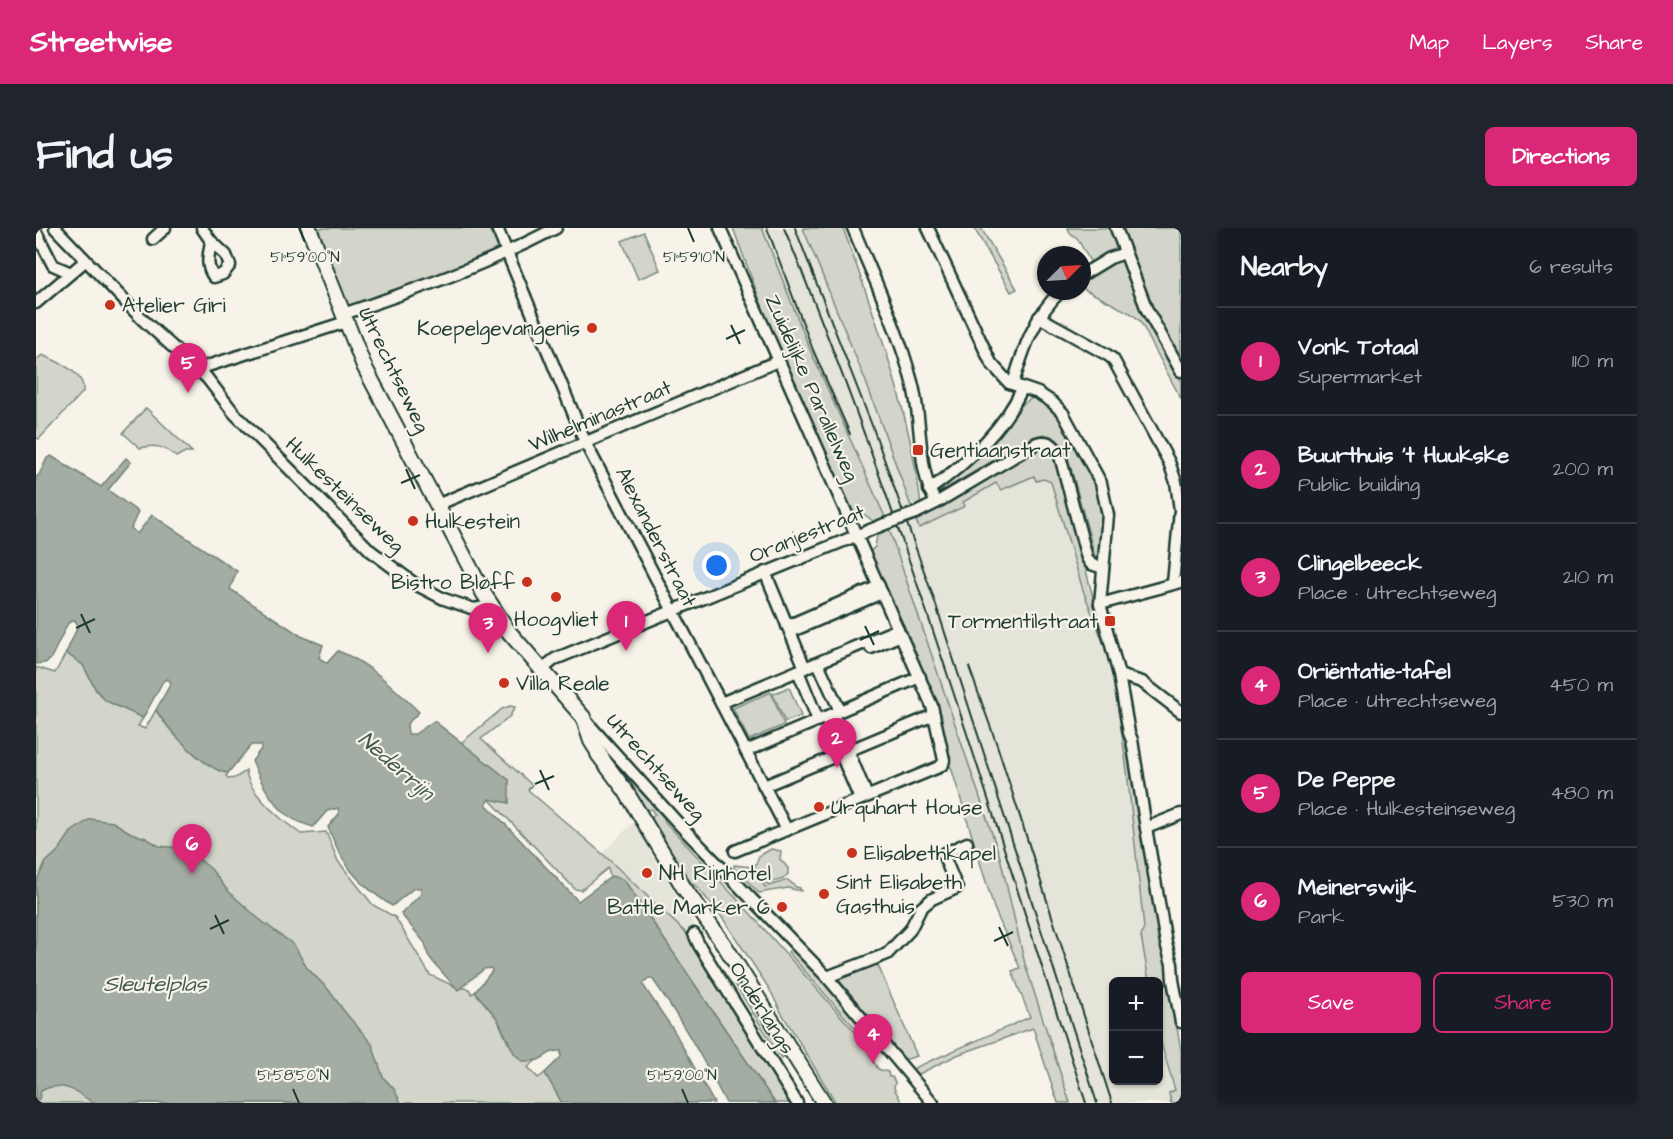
<!DOCTYPE html>
<meta charset="utf-8">
<style>
:root{--surface:#171b24;--page:#20242c;--text:#f1f3f6;--muted:#9ea1a6;--line:#363941;--accent:#db2777}
body{margin:0;font-family:"Architects Daughter",sans-serif;background:var(--page);color:var(--text)}
.controls{position:absolute;right:18px;bottom:18px;display:grid;overflow:hidden;border-radius:9px;box-shadow:0 2px 4px #0004}
.controls button{width:54px;height:54px;display:grid;place-items:center;padding:0;border:0;border-bottom:2px solid var(--line);background:var(--surface);color:var(--text);font:30px sans-serif}
.compass{position:absolute;left:1001px;top:18px;width:54px;height:54px;border-radius:50%;background:var(--surface);box-shadow:0 2px 4px #0004;rotate:66deg}
.you{position:absolute;left:681px;top:338px;width:21px;height:21px;margin:-15px;border:4px solid #fff;border-radius:50%;background:#1a73e8;box-shadow:0 0 0 9px #1a73e833}
.badge{display:grid;place-items:center;width:39px;height:39px;border-radius:50%;background:var(--accent);color:#fff;font-size:20px;font-weight:700}
.pin{position:absolute;translate:-50% -50px;filter:drop-shadow(0 2px 3px #0008)}
.pin::after{content:'';position:absolute;top:32px;width:21px;height:18px;background:inherit;clip-path:polygon(0 0,100% 0,50% 100%)}
.list{margin:0;padding:0;list-style:none}
h2{display:flex;justify-content:space-between;align-items:center;height:78px;margin:0;padding:0 24px;font-size:26px}
h2 small{font-size:20px;font-weight:400;color:var(--muted)}
.list li{display:grid;grid-template-columns:39px 1fr auto;gap:18px;align-items:center;box-sizing:border-box;height:108px;padding:0 24px;border-top:2px solid var(--line)}
.list b{display:block;font-size:22px;white-space:nowrap}
.list p{margin:0;font-size:20px;white-space:nowrap;color:var(--muted)}
.list em{font-size:20px;font-style:normal;color:var(--muted)}
.actions{display:flex;gap:12px;padding:18px 24px}
.actions a{flex:1;padding:14px 0;border:2px solid var(--accent);border-radius:9px;text-align:center;font-size:21px;color:var(--accent)}
.actions .main{background:var(--accent);color:#fff}
.map{position:relative;flex:none;width:1145px;height:875px;overflow:hidden;border-radius:9px}
header{display:flex;align-items:center;gap:36px;box-sizing:border-box;height:84px;padding:0 30px;background:var(--accent);color:#fff}
header strong{font-size:28px}
nav{display:flex;gap:33px;margin-inline-start:auto;font-size:21px}
.intro{display:flex;align-items:center;justify-content:space-between;box-sizing:border-box;height:144px;padding:0 36px}
h1{margin:0;font-size:42px}
.button{padding:15px 27px;border-radius:9px;background:var(--accent);color:#fff;font-size:21px;font-weight:700}
main{display:flex;gap:36px;padding:0 36px}
aside{flex:1;background:var(--surface);border-radius:9px;box-shadow:0 2px 4px #0004}
.map>svg:first-child{display:block}
.built{fill:#e5e4d9}
.green{fill:#d3d5ca;stroke:#79897f;stroke-width:1.5}
.water{fill:#a4ada3;stroke:#6f8077;stroke-width:1.5}
.lines{fill:none;stroke-linecap:round;stroke-linejoin:round}
.minor-casing{stroke:#1f3d34;stroke-width:15}
.major-casing{stroke:#1f3d34;stroke-width:18}
.minor{stroke:#f7f3e8;stroke-width:10}
.major{stroke:#f7f3e8;stroke-width:14}
.rail{stroke:#1f3d34;stroke-width:2}
.minor-bridge-casing{stroke:#1f3d34;stroke-width:15;stroke-linecap:butt}
.minor-bridge{stroke:#f7f3e8;stroke-width:10}
.ticks{fill:none;stroke:#1f3d34;stroke-width:2}
.poi-dot{fill:#c8321e;stroke:#f7f3e8;stroke-width:2}
.labels{text-anchor:middle;dominant-baseline:central;stroke-width:4.5;stroke-linejoin:round;paint-order:stroke}
.poi-label{font-size:21px;fill:#1f3d34;stroke:#f7f3e8;text-anchor:start}
.street-label{font-size:21px;fill:#1f3d34;stroke:#f7f3e8}
.water-label{font-size:22px;font-style:italic;fill:#405950;stroke:#f7f3e8}
.ticks-label{font-size:15px;text-anchor:middle;fill:#1f3d34;stroke:#f7f3e8;stroke-width:4.5;stroke-linejoin:round;paint-order:stroke}
</style>
<header>
<strong>Streetwise</strong>
<nav><a>Map</a><a>Layers</a><a>Share</a></nav>
</header>
<div class="intro"><h1>Find us</h1><a class="button">Directions</a></div>
<main>
<div class="map">
<svg width="1145" height="875" viewBox="0 0 1145 875">
<rect width="100%" height="100%" fill="#f7f3e8"/>
<filter id="ink" filterUnits="userSpaceOnUse"><feTurbulence type="fractalNoise" baseFrequency=".0167" numOctaves="2"/><feDisplacementMap in="SourceGraphic" scale="12" xChannelSelector="R" yChannelSelector="G"/><feConvolveMatrix kernelMatrix="1 2 1 2 8 2 1 2 1" color-interpolation-filters="sRGB"/></filter>
<g filter="url(#ink)">
<g class="built">
<polygon points="726,0 767,0 830,154 876,280 910,285 929,277 927,274 960,255 965,262 998,248 1015,254 1047,362 1071,424 1079,457 1091,543 1108,700 1105,708 1113,753 1078,754 1078,852 1122,852 1123,808 1139,863 1133,865 1135,875 1034,875 989,736 964,629 852,298 775,124"/>
<polygon points="601,591 613,622 660,699 651,706 613,670 578,647 561,630"/>
</g>
<g class="green">
<polygon points="280,0 453,0 456,8 460,6 467,22 429,40 313,79"/>
<polygon points="697,0 726,0 775,124 849,289 837,293 829,287 816,289 742,121"/>
<path d="M767 0H807C840 91 874 182 885 278L876 281 830 154Z"/>
<polygon points="938,0 945,0 981,61 975,64"/>
<polygon points="1032,0 1075,0 1081,21 1055,35 1041,10 1034,5"/>
<polygon points="1083,0 1145,0 1145,137 1111,74"/>
<polygon points="608,4 624,42 602,51 586,13"/>
<polygon points="1083,32 1089,34 1109,85 1145,149 1145,171 1104,93 1096,86 1046,60 1046,51 1062,40"/>
<path d="M6 127C21 133 50 145 47 164L3 211 0 209V132Z"/>
<path d="M996 170C1028 176 1063 256 1067 286 1069 299 1066 314 1064 328H1059L1031 226C1023 211 1014 202 997 209L904 264 903 261 982 179Z"/>
<path d="M110 180 156 224H149L140 229C128 218 119 216 104 220L87 205Z"/>
<path d="M1002 218C1012 218 1016 222 1021 230L1061 385 1073 423 1071 424 1047 362 1015 254 1008 251 1000 253 998 248 965 262 960 255 927 274 929 278 883 300 879 290Z"/>
<polygon points="852,298 964,629 989,736 1034,875 1022,875 997,800 921,827 881,847 876,841 994,789 976,743 984,740 958,680 915,539 912,539 899,480 831,326 839,319 842,302"/>
<path d="M30 425 47 437 60 462 70 473 107 490 102 498 109 501 120 482 125 490C141 505 171 543 192 545L190 548 193 551 199 550 210 543C212 565 248 594 265 606L290 604 302 633 337 677 359 689 394 747 418 758 433 761 436 766 439 764 461 790 472 815 494 833 502 831 492 839 502 850 509 845 526 875H0V439L19 445Z"/>
<polygon points="1079,457 1145,822 1145,875 1135,875 1133,865 1139,862 1123,808 1122,754 1113,753 1105,708 1108,700 1091,543"/>
<polygon points="753,459 765,488 749,494 737,466"/>
<polygon points="735,464 748,497 713,512 697,480"/>
<polygon points="474,478 479,479 474,488 445,511 496,557 492,562 569,628 651,706 694,772 757,875 739,875 588,652 574,649 572,640 545,662 539,661 453,571 473,552 425,515 466,481"/>
<polygon points="561,512 628,590 629,594 714,685 833,820 831,822 842,841 852,844 853,849 856,849 859,854 858,860 866,875 800,875 745,784 734,762 688,692 662,660 649,650 615,589 619,587 615,581 611,582"/>
<polygon points="735,621 745,623 744,631 752,640 752,646 747,651 730,656 726,652 719,638 723,628"/>
<polygon points="698,637 716,639 729,659 752,652 760,659 764,660 765,663 752,660 723,665 698,640"/>
<polygon points="756,720 794,761 834,808 834,812 831,814 752,724"/>
<polygon points="841,735 881,828 868,832 803,752 808,746"/>
<polygon points="701,754 751,827 745,830 699,756"/>
</g>
<g class="water">
<path d="M15 228 65 259 90 230 95 234 72 262 102 284 95 300 101 306 116 287 201 343 194 361 265 408 287 417 283 430 291 435 302 423C334 435 359 461 383 484L371 496 372 506H379L398 493 473 552V575L453 571 450 576 542 673 576 648 588 652 739 875H690C668 832 644 790 616 750H613L607 756 609 760 638 803 678 875H526L509 845 525 829V823C515 822 511 828 502 832 497 833 491 833 486 833L478 825 461 790 439 764 456 743 455 740 448 741 422 762 398 735 392 727 389 715 365 686 385 666V660H378L356 678C321 655 307 638 292 599L303 586 302 580 291 583 277 599C269 596 261 594 254 589 236 576 224 553 216 533L225 521V517H215L192 545C170 543 131 501 120 482L135 455 132 451 127 453 107 490 70 473 60 462 47 437 30 425 42 398 39 392 32 395 14 432 9 435 0 436V249L3 247 11 230Z"/>
<path d="M54 591 77 594 95 605 110 610 123 618 145 620 164 632 175 641 192 663 223 691 258 717 271 740 292 761 308 783 336 816 347 849 358 861 365 875H57C41 863 25 852 5 863L3 871 0 873V654L10 634 23 622 35 604Z"/>
</g>
<g class="lines">
<g class="minor-casing">
<g id="minor">
<polyline points="19,0 107,92 171,150 198,185 335,323 379,356 408,371 438,381 455,378"/>
<path d="M166 0 175 13 190 27 194 37 187 46 178 49C169 38 173 27 175 13"/>
<polyline points="461,0 550,216 751,602"/>
<polyline points="684,0 896,478 908,532 907,536 903,539 699,623"/>
<path d="M817 0C838 51 862 101 876 154 887 193 880 239 900 275"/>
<polyline points="892,0 955,135 973,155 1002,165 1016,174 1027,185 1065,255 1072,287 1064,376 1083,447 1093,505 1096,512 1110,600 1130,715 1136,736 1137,752 1145,794"/>
<polyline points="1080,0 1111,82 1145,143"/>
<polyline points="0,4 17,37 35,45"/>
<polyline points="117,11 129,0"/>
<polyline points="1046,47 1074,30 1089,25"/>
<polyline points="0,75 49,33"/>
<path d="M307 86C383 61 449 37 520 0"/>
<polyline points="1003,89 1070,126 1077,131 1133,234 1140,254 1144,282 1137,355"/>
<polyline points="162,141 310,94"/>
<path d="M977 156C987 122 998 88 1025 63"/>
<path d="M893 262C930 236 967 202 986 161"/>
<polyline points="401,277 742,133"/>
<path d="M880 285 900 275 1001 215C1012 212 1019 217 1024 228L1051 330 1055 336 1067 340"/>
<polyline points="729,344 769,440"/>
<polyline points="1064,376 1145,354"/>
<polyline points="751,398 843,358"/>
<polyline points="754,404 846,365"/>
<polyline points="835,420 865,407"/>
<polyline points="782,435 804,483"/>
<polyline points="505,442 519,431 849,296"/>
<polyline points="762,443 782,492"/>
<polyline points="1083,447 1106,454 1145,484"/>
<polyline points="685,475 862,401"/>
<polyline points="797,486 831,568"/>
<polyline points="789,489 824,571"/>
<polyline points="549,492 641,594 791,749 897,875"/>
<polyline points="710,523 884,449"/>
<polyline points="728,558 898,487"/>
<polyline points="1110,600 1145,586"/>
<polyline points="658,706 663,717 761,875"/>
<polyline points="791,749 851,726 874,702 885,680 896,671 921,660 907,626 931,615"/>
</g>
</g>
<g class="major-casing">
<g id="major">
<polyline points="273,0 328,138 448,366 473,404 547,489 555,513 567,532"/>
<polyline points="562,526 589,562 648,660 689,718 788,875"/>
</g>
</g>
<use href="#minor" class="minor"/>
<use href="#major" class="major"/>
<g class="rail">
<polyline points="731,0 777,122 814,206"/>
<path d="M748 0C867 285 954 582 1050 875"/>
<polyline points="759,0 837,200 899,374 1061,875"/>
<polyline points="933,439 961,517 1076,875"/>
</g>
<g class="minor-bridge-casing">
<polyline id="minor-bridge" points="849,296 880,285"/>
</g>
<use href="#minor-bridge" class="minor-bridge"/>
</g>
</g>
<path class="ticks" d="M263 0 269 14M652 0 658 14M695 97 704 116M690 111 709 102M370 241 379 261M365 255 384 247M45 386 54 405M829 398 838 417M40 400 59 391M824 412 843 403M504 542 513 562M499 556 518 548M179 687 188 706M963 699 972 718M174 701 193 692M958 713 977 704M257 861 263 875M646 861 652 875"/>
<g class="poi-dot">
<circle cx="74" cy="77" r="6"/>
<circle cx="556" cy="100" r="6"/>
<rect x="876" y="216" width="12" height="12" rx="3"/>
<circle cx="377" cy="293" r="6"/>
<circle cx="491" cy="354" r="6"/>
<circle cx="520" cy="369" r="6"/>
<rect x="1068" y="387" width="12" height="12" rx="3"/>
<circle cx="468" cy="455" r="6"/>
<circle cx="783" cy="579" r="6"/>
<circle cx="816" cy="625" r="6"/>
<circle cx="611" cy="645" r="6"/>
<circle cx="788" cy="666" r="6"/>
<circle cx="746" cy="679" r="6"/>
</g>
<g class="labels">
<g class="poi-label">
<text x="86" y="77">Atelier Giri</text>
<text x="544" y="100" text-anchor="end">Koepelgevangenis</text>
<text x="894" y="222">Gentiaanstraat</text>
<text x="389" y="293">Hulkestein</text>
<text x="479" y="354" text-anchor="end">Bistro Bløff</text>
<text x="520" y="391" text-anchor="middle">Hoogvliet</text>
<text x="1062" y="393" text-anchor="end">Tormentilstraat</text>
<text x="480" y="455">Villa Reale</text>
<text x="795" y="579">Urquhart House</text>
<text x="828" y="625">Elisabethkapel</text>
<text x="623" y="645">NH Rijnhotel</text>
<text x="800" y="654">Sint Elisabeth<tspan x="800" dy="24">Gasthuis</tspan></text>
<text x="734" y="679" text-anchor="end">Battle Marker 6</text>
</g>
<g class="street-label">
<text transform="translate(358 142) rotate(64)">Utrechtseweg</text>
<text transform="translate(776 160) rotate(66)">Zuidelijke Parallelweg</text>
<text transform="translate(564 188) rotate(-23)">Wilhelminastraat</text>
<text transform="translate(309 267) rotate(44)">Hulkesteinseweg</text>
<text transform="translate(771 306) rotate(-22)">Oranjestraat</text>
<text transform="translate(620 309) rotate(63)">Alexanderstraat</text>
<text transform="translate(620 539) rotate(48)">Utrechtseweg</text>
<text transform="translate(726 780) rotate(58)">Onderlangs</text>
</g>
<g class="water-label">
<text transform="translate(360 538) rotate(41)">Nederrijn</text>
<text x="119" y="756">Sleutelplas</text>
</g>
</g>
<g class="ticks-label">
<text x="269" y="34">51°59'00"N</text>
<text x="658" y="34">51°59'10"N</text>
<text x="257" y="852">51°58'50"N</text>
<text x="646" y="852">51°59'00"N</text>
</g>
</svg>
<div class="controls">
<button>+</button>
<button>−</button>
</div>
<svg class="compass" viewBox="-18 -18 36 36"><path d="M0-13l5 13h-10z" fill="#e53935"/><path d="M0 13l5-13h-10z" fill="#9ea1a6"/></svg>
<div class="you"></div>
<div class="pin badge" style="left:590px;top:423px">1</div>
<div class="pin badge" style="left:801px;top:540px">2</div>
<div class="pin badge" style="left:452px;top:425px">3</div>
<div class="pin badge" style="left:837px;top:836px">4</div>
<div class="pin badge" style="left:152px;top:165px">5</div>
<div class="pin badge" style="left:156px;top:646px">6</div>
</div>
<aside>
<h2>Nearby<small>6 results</small></h2>
<ul class="list">
<li><span class="badge">1</span><div><b>Vonk Totaal</b><p>Supermarket</p></div><em>110 m</em></li>
<li><span class="badge">2</span><div><b>Buurthuis 't Huukske</b><p>Public building</p></div><em>200 m</em></li>
<li><span class="badge">3</span><div><b>Clingelbeeck</b><p>Place · Utrechtseweg</p></div><em>210 m</em></li>
<li><span class="badge">4</span><div><b>Oriëntatie-tafel</b><p>Place · Utrechtseweg</p></div><em>450 m</em></li>
<li><span class="badge">5</span><div><b>De Peppe</b><p>Place · Hulkesteinseweg</p></div><em>480 m</em></li>
<li><span class="badge">6</span><div><b>Meinerswijk</b><p>Park</p></div><em>530 m</em></li>
</ul>
<div class="actions"><a class="main">Save</a><a>Share</a></div>
</aside>
</main>
